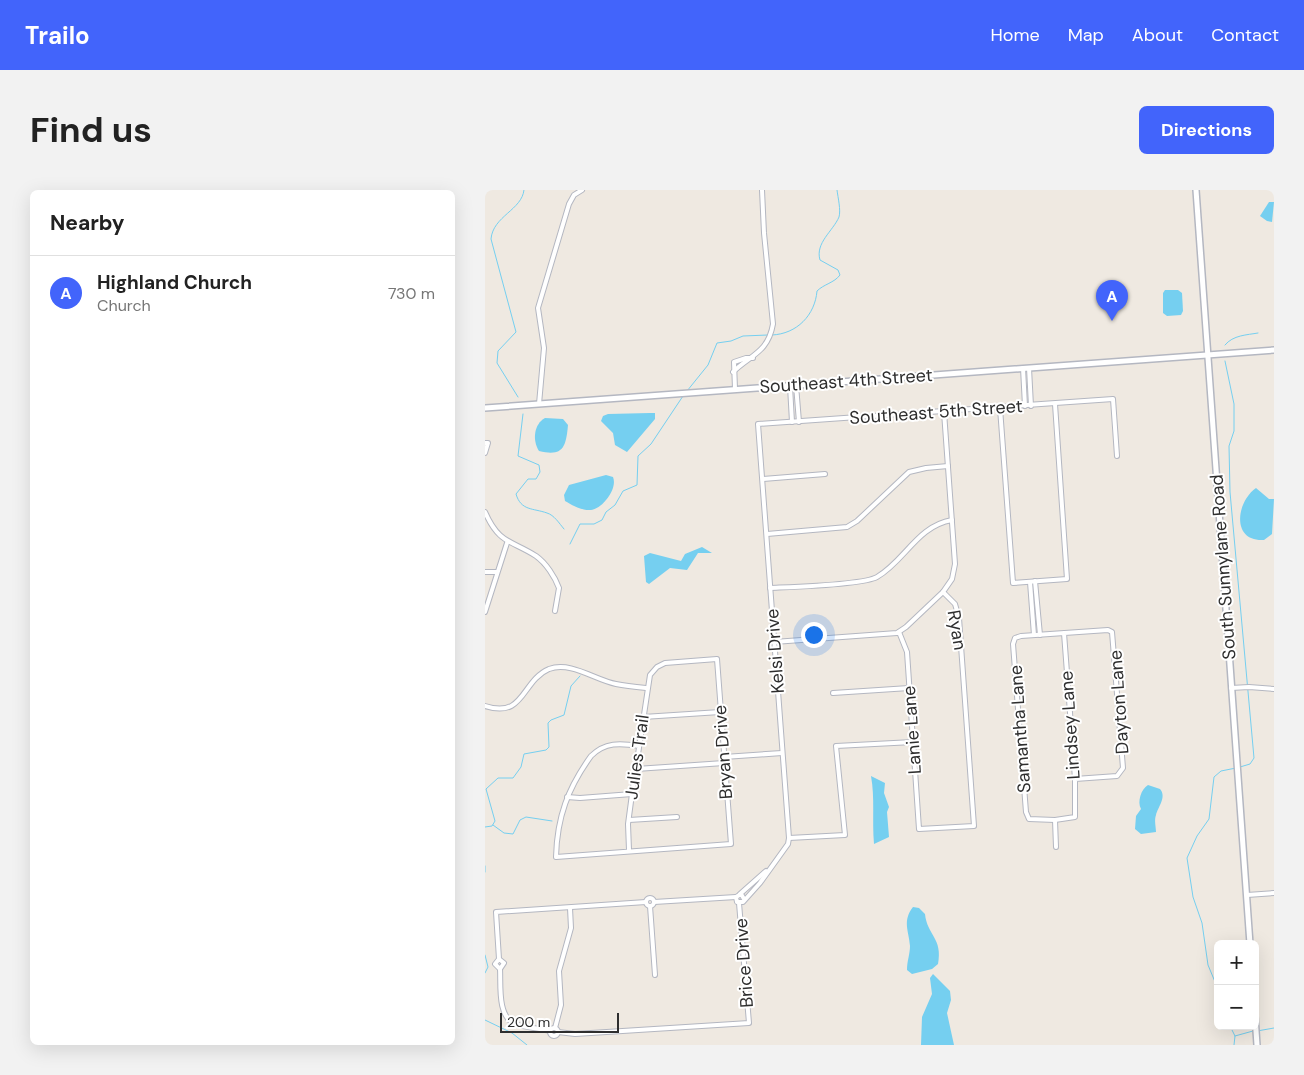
<!DOCTYPE html>
<meta charset="utf-8">
<style>
:root{--surface:#fff;--page:#f2f2f2;--text:#222;--muted:#767676;--line:#e0e0e0;--accent:#4264fb}
body{margin:0;font-family:"DM Sans",sans-serif;background:var(--page);color:var(--text)}
.controls{position:absolute;right:15px;bottom:15px;display:grid;overflow:hidden;border-radius:8px;box-shadow:0 5px 20px #0002}
.controls button{width:45px;height:45px;display:grid;place-items:center;padding:0;border:0;border-bottom:1px solid var(--line);background:var(--surface);color:var(--text);font:25px sans-serif}
.scale{position:absolute;left:15px;bottom:12px;width:119px;box-sizing:border-box;padding-left:5px;border:2px solid #2e2e2e;border-top:0;font-size:14px;line-height:18px;white-space:nowrap;color:#2e2e2e;-webkit-text-stroke:4px #fff;paint-order:stroke}
.you{position:absolute;left:328px;top:444px;width:18px;height:18px;margin:-12px;border:4px solid #fff;border-radius:50%;background:#1a73e8;box-shadow:0 0 0 8px #1a73e833}
.badge{display:grid;place-items:center;width:32px;height:32px;border-radius:50%;background:var(--accent);color:#fff;font-size:16px;font-weight:700}
.pin{position:absolute;translate:-50% -41px;filter:drop-shadow(0 1px 2px #0008)}
.pin::after{content:'';position:absolute;top:26px;width:18px;height:15px;background:inherit;clip-path:polygon(0 0,100% 0,50% 100%)}
.list{margin:0;padding:0;list-style:none}
h2{display:flex;justify-content:space-between;align-items:center;height:65px;margin:0;padding:0 20px;font-size:21px}
h2 small{font-size:16px;font-weight:400;color:var(--muted)}
.list li{display:grid;grid-template-columns:32px 1fr auto;gap:15px;align-items:center;box-sizing:border-box;height:75px;padding:0 20px;border-top:1px solid var(--line)}
.list b{display:block;font-size:19px;white-space:nowrap}
.list p{margin:0;font-size:16px;white-space:nowrap;color:var(--muted)}
.list em{font-size:16px;font-style:normal;color:var(--muted)}
.map{position:relative;flex:none;width:789px;height:855px;overflow:hidden;border-radius:8px}
header{display:flex;align-items:center;gap:30px;box-sizing:border-box;height:70px;padding:0 25px;background:var(--accent);color:#fff}
header strong{font-size:24px}
nav{display:flex;gap:28px;margin-inline-start:auto;font-size:18px}
.intro{display:flex;align-items:center;justify-content:space-between;box-sizing:border-box;height:120px;padding:0 30px}
h1{margin:0;font-size:35px}
.button{padding:12px 22px;border-radius:8px;background:var(--accent);color:#fff;font-size:18px;font-weight:700}
main{display:flex;gap:30px;padding:0 30px}
aside{flex:1;background:var(--surface);border-radius:8px;box-shadow:0 5px 20px #0002}
.map>svg:first-child{display:block}
.water{fill:#75cff0}
.lines{fill:none;stroke-linecap:round;stroke-linejoin:round}
.stream{stroke:#75cff0;stroke-width:1}
.street-casing{stroke:#b4b7c1;stroke-width:6}
.secondary-casing{stroke:#b4b7c1;stroke-width:8}
.street{stroke:#fff;stroke-width:4}
.secondary{stroke:#fff;stroke-width:5}
.labels{text-anchor:middle;dominant-baseline:central;stroke-width:4;stroke-linejoin:round;paint-order:stroke}
.street-label{font-size:18px;fill:#2e2e2e;stroke:#fff}
</style>
<header>
<strong>Trailo</strong>
<nav><a>Home</a><a>Map</a><a>About</a><a>Contact</a></nav>
</header>
<div class="intro"><h1>Find us</h1><a class="button">Directions</a></div>
<main>
<aside>
<h2>Nearby<small></small></h2>
<ul class="list">
<li><span class="badge">A</span><div><b>Highland Church</b><p>Church</p></div><em>730 m</em></li>
</ul>
</aside>
<div class="map">
<svg width="789" height="855" viewBox="0 0 789 855">
<rect width="100%" height="100%" fill="#efe9e1"/>
<g class="water">
<polygon points="784,12 789,12 787,32 782,31 775,26"/>
<polygon points="680,100 693,100 697,103 698,121 696,125 682,126 678,123 678,103"/>
<polygon points="165,223 170,223 170,229 142,262 130,255 128,243 116,231 118,226 123,224"/>
<path d="M60 228 78 229 83 235C81 257 78 267 54 261 47 250 49 234 60 228Z"/>
<path d="M121 285 128 287C133 299 117 319 106 320 97 321 87 315 80 311L79 305 84 295Z"/>
<path d="M771 298 784 309H789L787 344 779 350C746 352 751 312 771 298Z"/>
<polygon points="217,357 227,363 213,363 202,380 185,378 164,394 161,392 159,366 165,363 196,371 200,364"/>
<path d="M386 586 400 593 399 603 404 617 402 622 404 647 389 654C387 630 390 608 386 586Z"/>
<path d="M663 595 675 599C682 607 673 617 671 625 669 630 671 637 671 642L656 644 650 639 651 626 656 619C652 612 656 599 663 595Z"/>
<path d="M428 717 434 718 440 724C442 745 458 748 453 774L447 779 427 784 422 780C422 771 425 764 425 756 424 741 417 731 428 717Z"/>
<polygon points="448,784 465,801 466,810 462,823 469,855 436,855 437,827 447,804 445,788"/>
</g>
<g class="lines">
<g class="stream">
<path d="M287 145C312 144 330 125 332 101 339 94 349 93 355 85L353 80 335 70C330 53 348 41 354 27 356 20 353 8 352 0"/>
<path d="M740 155C748 145 762 145 773 143"/>
<polyline points="740,171 749,214 749,241 744,256 745,302 769,568 765,574 755,577"/>
<polyline points="202,201 223,175 232,153 246,151 258,146 283,145"/>
<path d="M33 207 12 173 13 161 31 142 6 49C8 26 37 20 39 0"/>
<path d="M38 224 33 266 54 275 55 282 51 289H43L31 304C36 321 48 318 62 323 69 325 74 333 79 339"/>
<polyline points="85,354 95,334 109,334 117,330 121,322 130,315 138,301 152,295 153,266 166,254 198,206"/>
<polyline points="8,635 19,643 28,644 35,630 41,627 67,631"/>
<polyline points="0,637 7,636 10,631 1,599 13,588 28,588 36,577 39,564 61,560 64,557 63,533 66,530 79,525 86,496 95,486"/>
<polyline points="0,676 0,682"/>
<polyline points="0,765 3,777 0,783"/>
<polyline points="733,799 723,775 717,733 708,707 702,668 712,646 724,629 729,587 736,581 751,578"/>
<polyline points="0,830 27,843 42,855"/>
<polyline points="745,836 750,846 749,855"/>
<polyline points="772,841 789,838"/>
<polyline points="750,846 768,841"/>
</g>
<g class="street-casing">
<g id="street">
<polyline points="538,178 540,216"/>
<polyline points="544,178 546,216"/>
<path d="M248 182C265 165 283 163 288 134L279 43 277 0"/>
<polyline points="311,195 314,232"/>
<polyline points="305,196 307,232"/>
<polyline points="250,199 249,172 261,168 268,168"/>
<polyline points="54,214 59,158 53,118 84,14 89,5 97,0"/>
<polyline points="515,218 528,393 582,389 570,214"/>
<polyline points="0,253 3,253 0,263"/>
<polyline points="278,289 340,284"/>
<path d="M0 322C14 354 26 350 51 366 61 373 70 387 74 398L70 421"/>
<polyline points="282,344 362,337 372,331 424,282 441,278 463,276"/>
<polyline points="0,382 12,382"/>
<polyline points="550,391 555,445"/>
<polyline points="545,392 549,445"/>
<path d="M285 398C306 397 378 395 392 387 420 371 432 336 467 330"/>
<polyline points="0,422 22,353"/>
<polyline points="414,442 422,462 434,639 489,636 474,428 470,414 458,402 467,389 470,374 459,222"/>
<polyline points="579,443 590,589 590,627 570,630 544,629 541,622 528,454 530,448 536,446 623,440 627,442 638,578 632,586 590,589"/>
<polyline points="289,452 412,443 421,437 458,402"/>
<polyline points="746,498 764,497 789,499"/>
<polyline points="348,503 424,498"/>
<path d="M0 516C40 529 36 491 64 479 86 471 110 490 131 494 141 496 151 497 161 498"/>
<polyline points="158,527 235,522"/>
<polyline points="239,567 297,563"/>
<polyline points="151,579 239,573"/>
<polyline points="82,607 95,608 147,604"/>
<polyline points="144,630 192,627"/>
<polyline points="570,630 571,657"/>
<polyline points="304,648 360,645 351,556 428,552"/>
<path d="M144 660 143 634 147 604 165 485 172 477 180 473 232 469 246 654 71 667C72 627 83 598 106 566 120 552 135 553 154 556"/>
<polyline points="255,704 281,681"/>
<polyline points="762,705 789,703"/>
<circle cx="165" cy="712" r="4"/>
<polyline points="259,709 256,704 251,707 252,712 258,712 275,693 303,654 304,648 273,234 628,209 632,266"/>
<polyline points="169,712 251,707"/>
<polyline points="165,716 170,785"/>
<polyline points="14,769 19,773 15,779 10,774 14,769 11,722 161,712"/>
<path d="M15 779C16 794 12 827 30 834 41 838 54 838 65 841"/>
<circle cx="69" cy="842" r="4"/>
<polyline points="70,838 76,815 74,781 86,738 85,718"/>
<polyline points="73,842 90,844 264,833 254,713"/>
</g>
</g>
<g class="secondary-casing">
<g id="secondary">
<polyline points="711,0 765,754"/>
<polyline points="0,218 789,160"/>
<polyline points="770,826 772,855"/>
</g>
</g>
<use href="#street" class="street"/>
<use href="#secondary" class="secondary"/>
</g>
<g class="labels">
<g class="street-label">
<text transform="translate(361 191) rotate(-4)">Southeast 4th Street</text>
<text transform="translate(451 222) rotate(-4)">Southeast 5th Street</text>
<text transform="translate(738 377) rotate(-94)">South Sunnylane Road</text>
<text transform="translate(472 440) rotate(80)">Ryan</text>
<text transform="translate(290 461) rotate(-94)">Kelsi Drive</text>
<text transform="translate(634 512) rotate(-94)">Dayton Lane</text>
<text transform="translate(585 535) rotate(-94)">Lindsey Lane</text>
<text transform="translate(535 539) rotate(-94)">Samantha Lane</text>
<text transform="translate(427 540) rotate(-94)">Lanie Lane</text>
<text transform="translate(238 562) rotate(-94)">Bryan Drive</text>
<text transform="translate(152 567) rotate(-82)">Julies Trail</text>
<text transform="translate(259 773) rotate(-94)">Brice Drive</text>
</g>
</g>
</svg>
<div class="controls">
<button>+</button>
<button>−</button>
</div>
<div class="scale">200 m</div>
<div class="you"></div>
<div class="pin badge" style="left:627px;top:131px">A</div>
</div>
</main>
